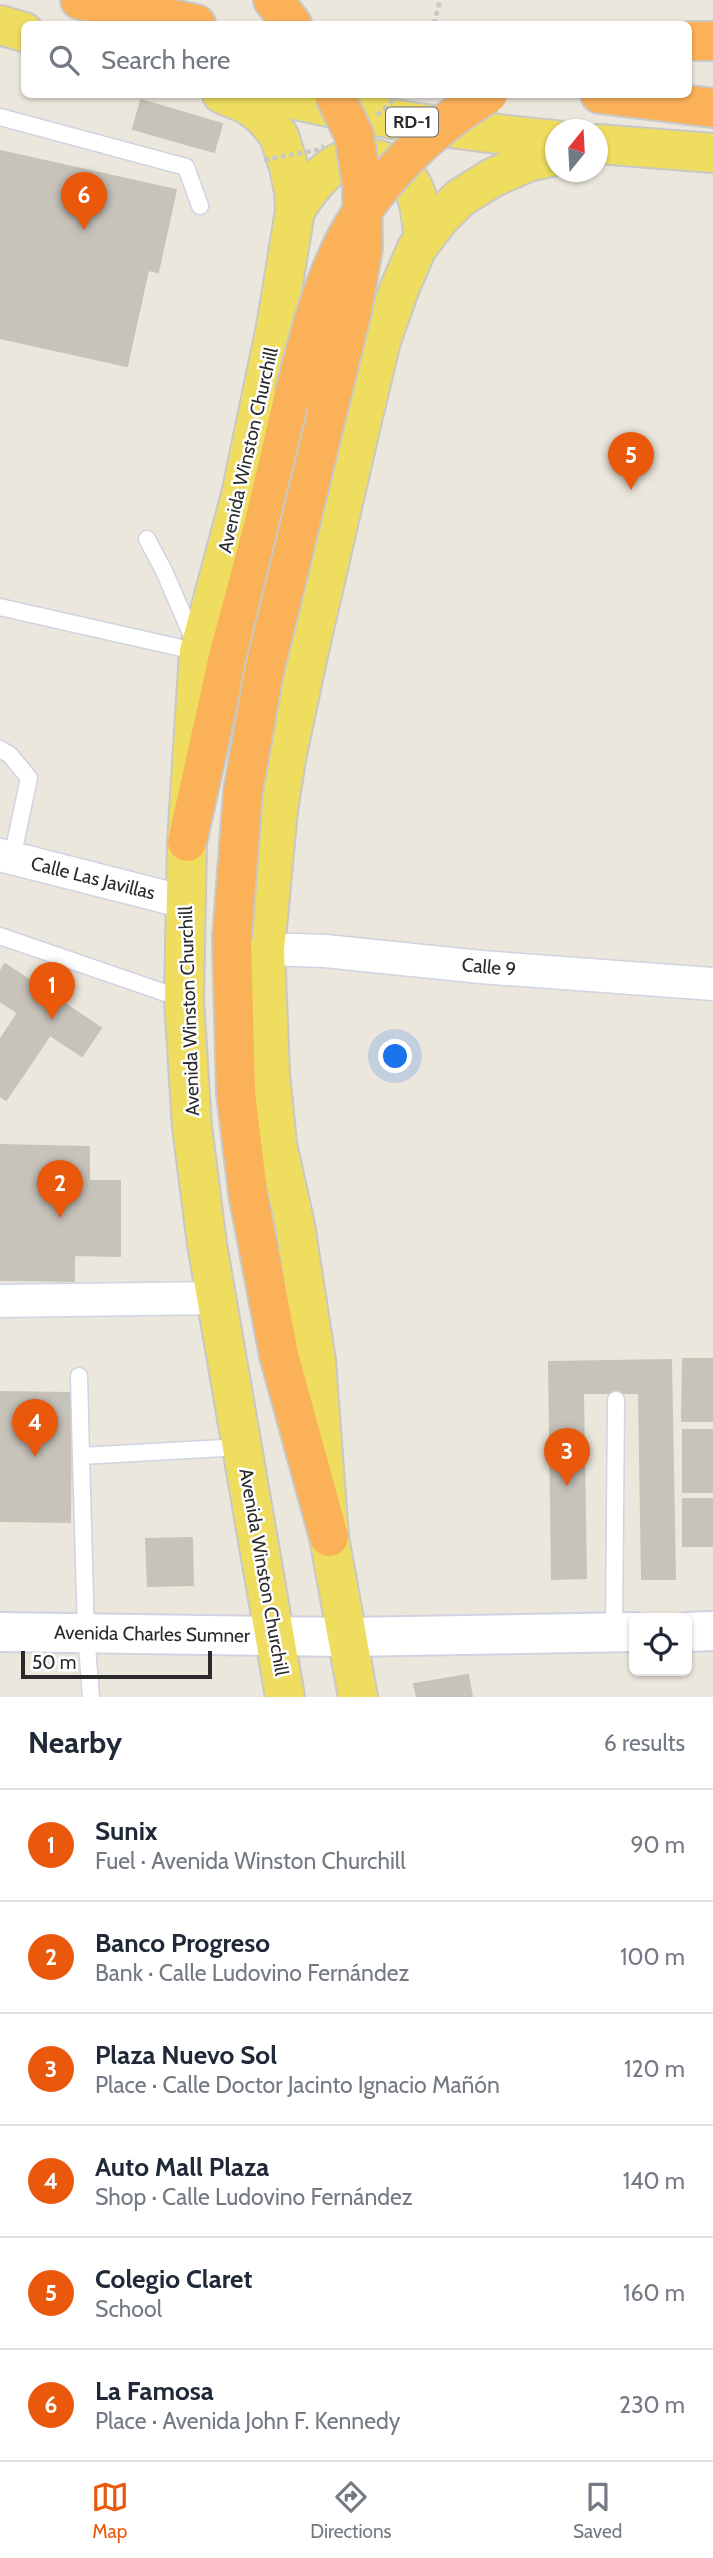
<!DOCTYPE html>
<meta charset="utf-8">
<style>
:root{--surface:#fff;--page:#f6f6f7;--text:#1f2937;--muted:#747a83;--line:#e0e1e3;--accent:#ea580c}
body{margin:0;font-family:Cabin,sans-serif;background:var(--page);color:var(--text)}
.controls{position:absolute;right:21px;bottom:21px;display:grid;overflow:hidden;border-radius:10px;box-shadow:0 2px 5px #0004}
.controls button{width:63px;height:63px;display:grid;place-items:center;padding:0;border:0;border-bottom:2px solid var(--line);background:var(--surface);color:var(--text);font:35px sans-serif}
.compass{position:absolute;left:545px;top:119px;width:63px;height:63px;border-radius:50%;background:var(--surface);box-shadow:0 2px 5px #0004;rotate:18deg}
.scale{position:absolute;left:21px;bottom:18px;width:191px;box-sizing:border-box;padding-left:7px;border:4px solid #2a2a2a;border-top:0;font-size:19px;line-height:24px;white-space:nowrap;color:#2a2a2a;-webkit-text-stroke:5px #fff;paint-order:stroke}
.you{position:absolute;left:396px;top:1057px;width:24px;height:24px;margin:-18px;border:5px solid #fff;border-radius:50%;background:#1a73e8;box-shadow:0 0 0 10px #1a73e833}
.badge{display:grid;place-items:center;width:46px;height:46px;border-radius:50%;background:var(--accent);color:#fff;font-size:23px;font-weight:700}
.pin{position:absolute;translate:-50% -58px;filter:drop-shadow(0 2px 4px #0008)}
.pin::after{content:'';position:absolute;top:37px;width:24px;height:21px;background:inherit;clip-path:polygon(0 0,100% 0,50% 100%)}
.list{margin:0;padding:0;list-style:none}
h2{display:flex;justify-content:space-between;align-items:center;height:91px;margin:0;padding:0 28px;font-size:30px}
h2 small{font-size:23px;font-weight:400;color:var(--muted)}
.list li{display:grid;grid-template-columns:46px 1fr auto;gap:21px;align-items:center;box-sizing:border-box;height:112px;padding:0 28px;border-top:2px solid var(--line)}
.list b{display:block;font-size:26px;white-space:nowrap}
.list p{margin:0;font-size:23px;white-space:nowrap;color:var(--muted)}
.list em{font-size:23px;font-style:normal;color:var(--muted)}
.icon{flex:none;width:38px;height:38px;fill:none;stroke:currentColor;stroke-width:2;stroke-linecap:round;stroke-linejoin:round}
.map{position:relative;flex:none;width:713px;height:1697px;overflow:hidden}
.search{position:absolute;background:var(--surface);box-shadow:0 2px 5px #0004;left:21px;right:21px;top:21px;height:77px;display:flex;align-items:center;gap:18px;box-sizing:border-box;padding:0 24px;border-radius:10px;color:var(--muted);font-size:26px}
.sheet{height:763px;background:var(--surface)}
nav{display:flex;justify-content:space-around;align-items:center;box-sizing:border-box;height:98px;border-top:2px solid var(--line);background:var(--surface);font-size:19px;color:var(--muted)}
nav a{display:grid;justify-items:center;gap:4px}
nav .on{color:var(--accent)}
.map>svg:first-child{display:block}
.building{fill:#c7c3bb;stroke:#c7c3b6;stroke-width:2}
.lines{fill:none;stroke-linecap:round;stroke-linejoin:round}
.lane-casing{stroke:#d1d2e2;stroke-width:19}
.street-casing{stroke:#d1d2e2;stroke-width:35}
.secondary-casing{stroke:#d1d2e2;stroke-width:42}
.primary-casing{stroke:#c8c8c8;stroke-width:42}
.highway-casing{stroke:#c8c8c8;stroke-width:42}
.path{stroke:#c8c8c8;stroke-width:4.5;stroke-dasharray:5 3.5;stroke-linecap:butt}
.lane{stroke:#fff;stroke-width:16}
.street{stroke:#fff;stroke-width:32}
.secondary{stroke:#fff;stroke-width:38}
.primary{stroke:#eedd5f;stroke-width:38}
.highway{stroke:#fbb158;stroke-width:38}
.highway-bridge-casing{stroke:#c8c8c8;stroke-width:42;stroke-linecap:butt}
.path-bridge{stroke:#c8c8c8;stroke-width:4.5;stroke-dasharray:5 3.5;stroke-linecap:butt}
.highway-bridge{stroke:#fbb158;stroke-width:38}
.labels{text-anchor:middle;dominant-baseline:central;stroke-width:5;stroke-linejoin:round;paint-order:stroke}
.shield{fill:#fff;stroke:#6a6a6a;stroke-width:2}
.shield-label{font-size:18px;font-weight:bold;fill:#2a2a2a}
.street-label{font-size:19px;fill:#2a2a2a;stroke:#fff}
</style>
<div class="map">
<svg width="713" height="1697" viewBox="0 0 713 1697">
<rect width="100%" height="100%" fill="#ece7dc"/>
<g class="building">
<polygon points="141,100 222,124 214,152 133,129"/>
<polygon points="0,151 176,190 158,272 148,270 127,366 0,338"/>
<polygon points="5,964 101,1028 82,1056 50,1035 23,1075 0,1060 0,1040 18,1013 0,1001 0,972"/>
<polygon points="0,1060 23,1075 6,1100 0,1096"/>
<polygon points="0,1145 89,1147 89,1181 120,1181 120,1256 74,1255 74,1281 0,1280"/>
<polygon points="683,1359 713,1359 713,1421 682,1421"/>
<polygon points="671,1360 675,1579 642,1579 639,1393 583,1393 586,1578 552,1579 549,1362"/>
<polygon points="0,1392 71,1393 70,1522 0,1521"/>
<rect x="683" y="1430" width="30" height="62"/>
<rect x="683" y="1499" width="30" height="47"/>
<polygon points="192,1538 193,1585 148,1586 146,1539"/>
<polygon points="468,1675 472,1697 417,1697 414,1684"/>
</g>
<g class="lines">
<g class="lane-casing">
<g id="lane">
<polyline points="0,117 186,167 200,206"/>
<polyline points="0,607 199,652 164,571 147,539"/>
<polyline points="0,749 10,755 29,778 12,858"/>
<polyline points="0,936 183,999"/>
<polyline points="79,1376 81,1456"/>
<polyline points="614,1632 616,1400"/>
<polyline points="91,1697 86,1633 81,1456 242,1447"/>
</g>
</g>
<g class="street-casing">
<g id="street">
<polyline points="0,855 185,902"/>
<polyline points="265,949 325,951 481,967 713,984"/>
<polyline points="0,1301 216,1298"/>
</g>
</g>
<g class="secondary-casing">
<g id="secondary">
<polyline points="0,1632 347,1637 634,1632"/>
<polyline points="687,1632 713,1631"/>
</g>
</g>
<g class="primary-casing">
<g id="primary">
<polyline points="0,25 24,32"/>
<polyline points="222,94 247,104 264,117 279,136 289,167 294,191 295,211 276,327 241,495 199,652 187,842 184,1000 192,1127 207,1244 285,1697"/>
<path d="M271 94C364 117 460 131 556 140"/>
<polyline points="598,144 713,153"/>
<path d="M295 211C306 193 319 174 338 163 350 156 361 156 374 159 416 168 421 201 423 238"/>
<polyline points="358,1697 329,1537 316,1361 295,1225 277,1144 270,1073 265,949 278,811 286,759 308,655 360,429 381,341 400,287 417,248 440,218 460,198 492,178 528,162 556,156"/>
</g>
</g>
<g class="highway-casing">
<g id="highway">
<polyline points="80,0 196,24"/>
<polyline points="273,0 292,24"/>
<polyline points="688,41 713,41"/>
<polyline points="600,94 713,108"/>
<polyline points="187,842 228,657 263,527 294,395"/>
<polyline points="232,939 236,1093 248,1193 279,1355 329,1537"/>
</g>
</g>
<polyline class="path" points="434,24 440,0"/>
<use href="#lane" class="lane"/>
<use href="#street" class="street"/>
<use href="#secondary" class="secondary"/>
<use href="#primary" class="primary"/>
<use href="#highway" class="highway"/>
<g class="highway-bridge-casing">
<g id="highway-bridge">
<path d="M294 395C306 350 316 304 335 262 363 194 425 131 488 94"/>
<polyline points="232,939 243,792 264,672 352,311 363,248 362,185 354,135 334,94"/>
</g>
</g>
<g class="path-bridge">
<polyline points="377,115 400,94"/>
<polyline points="264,160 317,150 324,146"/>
</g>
<use href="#highway-bridge" class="highway-bridge"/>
</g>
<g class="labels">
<rect class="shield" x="386" y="107.5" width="52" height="29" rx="5"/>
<g class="shield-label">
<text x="412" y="122">RD-1</text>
</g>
<g class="street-label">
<text transform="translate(248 450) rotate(-77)">Avenida Winston Churchill</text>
<text transform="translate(93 878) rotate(14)">Calle Las Javillas</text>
<text transform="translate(489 967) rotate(5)">Calle 9</text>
<text transform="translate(189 1011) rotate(-92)">Avenida Winston Churchill</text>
<text transform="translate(264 1572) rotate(80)">Avenida Winston Churchill</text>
<text transform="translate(152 1634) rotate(1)">Avenida Charles Sumner</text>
</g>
</g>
</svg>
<div class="controls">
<button><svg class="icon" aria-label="locate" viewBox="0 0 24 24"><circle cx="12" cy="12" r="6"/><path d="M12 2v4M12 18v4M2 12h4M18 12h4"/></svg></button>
</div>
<svg class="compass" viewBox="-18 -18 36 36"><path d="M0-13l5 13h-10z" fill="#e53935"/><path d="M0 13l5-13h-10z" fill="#747a83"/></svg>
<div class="scale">50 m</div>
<div class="you"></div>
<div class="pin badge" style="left:52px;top:1020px">1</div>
<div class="pin badge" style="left:60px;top:1218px">2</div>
<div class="pin badge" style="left:567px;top:1486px">3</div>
<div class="pin badge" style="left:35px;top:1457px">4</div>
<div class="pin badge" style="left:631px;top:490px">5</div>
<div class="pin badge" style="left:84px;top:230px">6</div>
<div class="search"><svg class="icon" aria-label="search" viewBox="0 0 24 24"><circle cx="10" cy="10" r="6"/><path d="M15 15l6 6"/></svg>Search here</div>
</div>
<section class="sheet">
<h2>Nearby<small>6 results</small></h2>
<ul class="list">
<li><span class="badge">1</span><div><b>Sunix</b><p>Fuel · Avenida Winston Churchill</p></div><em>90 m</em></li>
<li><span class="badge">2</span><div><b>Banco Progreso</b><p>Bank · Calle Ludovino Fernández</p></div><em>100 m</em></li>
<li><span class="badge">3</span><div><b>Plaza Nuevo Sol</b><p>Place · Calle Doctor Jacinto Ignacio Mañón</p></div><em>120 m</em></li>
<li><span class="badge">4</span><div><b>Auto Mall Plaza</b><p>Shop · Calle Ludovino Fernández</p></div><em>140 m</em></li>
<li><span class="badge">5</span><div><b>Colegio Claret</b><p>School</p></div><em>160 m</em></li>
<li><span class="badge">6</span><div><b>La Famosa</b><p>Place · Avenida John F. Kennedy</p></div><em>230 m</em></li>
</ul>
</section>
<nav>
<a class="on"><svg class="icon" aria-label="map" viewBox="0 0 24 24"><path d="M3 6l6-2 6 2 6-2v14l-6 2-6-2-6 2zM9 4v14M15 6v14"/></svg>Map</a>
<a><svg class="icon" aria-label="directions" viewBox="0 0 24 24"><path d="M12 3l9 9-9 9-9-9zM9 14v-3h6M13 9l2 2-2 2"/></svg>Directions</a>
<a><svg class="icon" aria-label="saved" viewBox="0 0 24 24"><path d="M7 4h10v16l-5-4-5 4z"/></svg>Saved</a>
</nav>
